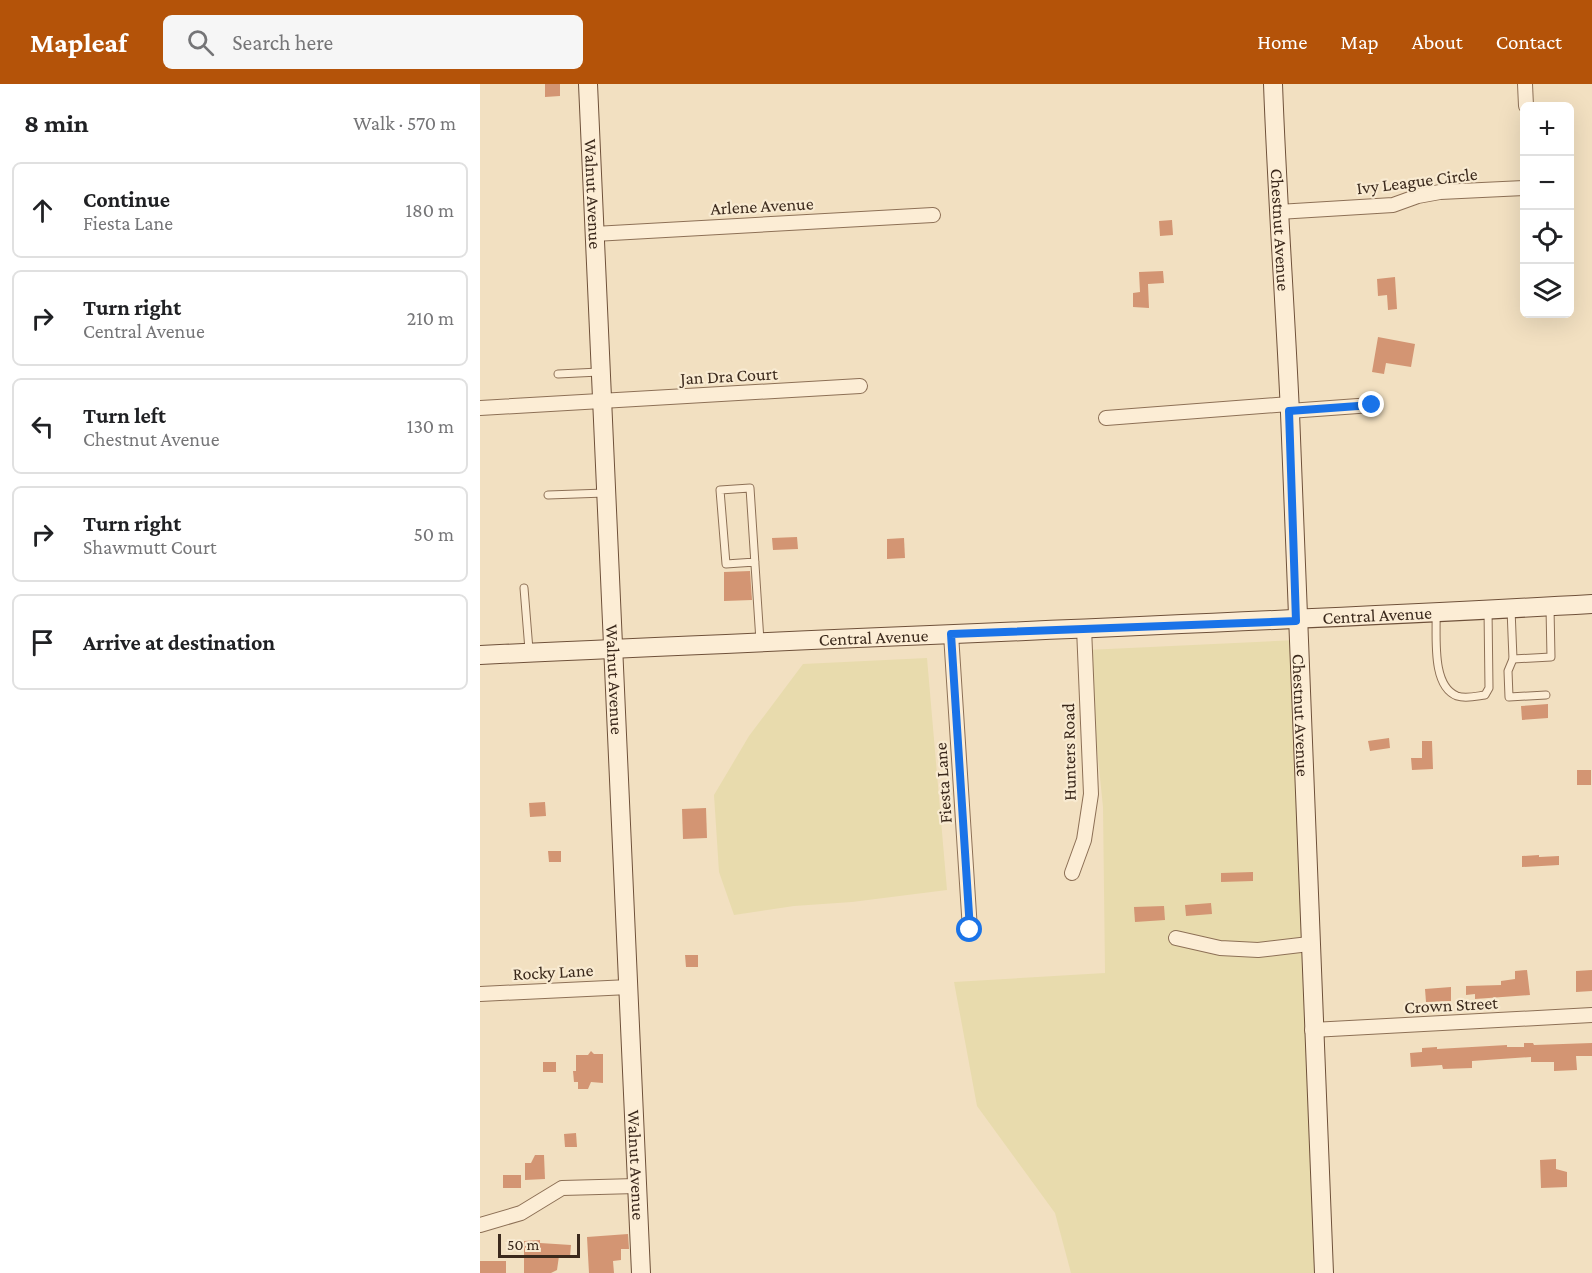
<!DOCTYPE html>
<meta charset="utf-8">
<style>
:root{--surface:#fff;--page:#f6f6f6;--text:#202124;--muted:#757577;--line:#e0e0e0;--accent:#b45309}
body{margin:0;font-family:"Crimson Pro",serif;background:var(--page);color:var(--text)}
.controls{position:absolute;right:18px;top:18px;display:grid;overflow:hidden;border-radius:9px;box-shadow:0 6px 24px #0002}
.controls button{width:54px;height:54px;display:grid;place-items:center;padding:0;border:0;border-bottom:2px solid var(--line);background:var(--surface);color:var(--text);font:30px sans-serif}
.scale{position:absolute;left:18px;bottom:15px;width:82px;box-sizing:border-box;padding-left:6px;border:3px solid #3b291c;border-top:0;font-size:16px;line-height:21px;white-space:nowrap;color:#3b291c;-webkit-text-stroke:4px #f8ead1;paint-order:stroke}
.stop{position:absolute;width:18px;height:18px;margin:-14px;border:4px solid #1a73e8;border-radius:50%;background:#fff}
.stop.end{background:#1a73e8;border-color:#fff;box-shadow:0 2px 6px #0008}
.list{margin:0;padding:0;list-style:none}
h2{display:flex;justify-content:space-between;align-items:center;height:78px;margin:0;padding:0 24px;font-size:26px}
h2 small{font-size:20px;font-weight:400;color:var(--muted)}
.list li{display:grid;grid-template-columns:39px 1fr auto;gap:18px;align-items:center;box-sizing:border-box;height:96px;margin:0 12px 12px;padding:0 12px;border:2px solid var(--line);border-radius:9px}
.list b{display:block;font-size:22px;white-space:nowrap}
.list p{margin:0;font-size:20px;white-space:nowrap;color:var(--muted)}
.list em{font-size:20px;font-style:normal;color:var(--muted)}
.icon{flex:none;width:33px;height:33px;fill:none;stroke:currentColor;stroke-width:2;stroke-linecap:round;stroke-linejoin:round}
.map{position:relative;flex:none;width:1112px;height:1189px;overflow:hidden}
header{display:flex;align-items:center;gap:36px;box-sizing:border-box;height:84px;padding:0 30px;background:var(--accent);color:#fff}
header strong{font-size:28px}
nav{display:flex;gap:33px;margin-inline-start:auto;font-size:21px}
.search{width:420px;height:54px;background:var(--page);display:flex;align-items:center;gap:15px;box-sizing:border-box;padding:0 21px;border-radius:9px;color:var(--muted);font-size:22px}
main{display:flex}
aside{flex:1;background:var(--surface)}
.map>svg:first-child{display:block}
.farmland{fill:#e8dbad}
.building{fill:#d39573}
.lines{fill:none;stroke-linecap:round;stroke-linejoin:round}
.lane-casing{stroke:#8d7056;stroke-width:9}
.street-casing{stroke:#8d7056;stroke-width:16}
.secondary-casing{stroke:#6f513a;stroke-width:20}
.lane{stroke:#fcedd5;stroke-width:7}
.street{stroke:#fcedd5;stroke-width:14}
.secondary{stroke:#fcedd5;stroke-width:18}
.route{stroke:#1a73e8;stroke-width:8}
.labels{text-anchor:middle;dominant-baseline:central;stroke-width:4.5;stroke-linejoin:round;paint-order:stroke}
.street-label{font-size:18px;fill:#3b291c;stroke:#f8ead1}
</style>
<header>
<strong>Mapleaf</strong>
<div class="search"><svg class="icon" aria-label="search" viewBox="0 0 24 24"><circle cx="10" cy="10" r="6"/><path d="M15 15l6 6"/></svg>Search here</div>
<nav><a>Home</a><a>Map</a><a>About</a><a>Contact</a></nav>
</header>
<main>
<aside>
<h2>8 min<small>Walk · 570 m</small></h2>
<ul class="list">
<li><svg class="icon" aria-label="ahead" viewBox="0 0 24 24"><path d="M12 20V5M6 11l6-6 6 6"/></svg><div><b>Continue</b><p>Fiesta Lane</p></div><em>180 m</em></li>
<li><svg class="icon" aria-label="right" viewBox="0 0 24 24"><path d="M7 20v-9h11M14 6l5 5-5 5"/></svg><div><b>Turn right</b><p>Central Avenue</p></div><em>210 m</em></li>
<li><svg class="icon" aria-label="left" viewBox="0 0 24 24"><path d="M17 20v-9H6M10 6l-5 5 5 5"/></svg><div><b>Turn left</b><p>Chestnut Avenue</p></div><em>130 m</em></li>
<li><svg class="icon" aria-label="right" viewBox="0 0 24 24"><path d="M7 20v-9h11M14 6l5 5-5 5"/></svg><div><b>Turn right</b><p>Shawmutt Court</p></div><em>50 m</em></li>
<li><svg class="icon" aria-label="arrive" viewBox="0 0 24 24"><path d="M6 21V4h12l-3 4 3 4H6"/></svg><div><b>Arrive at destination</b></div></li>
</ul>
</aside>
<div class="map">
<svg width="1112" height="1189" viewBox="0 0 1112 1189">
<rect width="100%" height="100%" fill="#f2e0c1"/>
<g class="farmland">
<polygon points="816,556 848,1189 591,1189 575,1129 497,1022 474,898 625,889 623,723 607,566"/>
<polygon points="447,574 467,806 372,818 314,822 254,831 239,788 234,711 269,652 323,580"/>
</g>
<g class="building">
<polygon points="65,0 80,0 80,12 65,13"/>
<polygon points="692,136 693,151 680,152 679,137"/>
<polygon points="683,187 684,199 668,200 669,224 653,223 653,209 660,208 659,188"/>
<polygon points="915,193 917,225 908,226 907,211 898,212 897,195"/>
<polygon points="898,253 935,260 931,283 906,279 904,290 892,288"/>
<polygon points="317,453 318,465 293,466 292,454"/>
<polygon points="424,454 425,474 407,475 407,455"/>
<polygon points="270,487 272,516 244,517 244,488"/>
<polygon points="1068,620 1068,634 1042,636 1041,622"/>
<polygon points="909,654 910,664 890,667 888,657"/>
<polygon points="942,657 952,657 953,685 932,686 931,674 942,674"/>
<rect x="1097" y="686" width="14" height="15"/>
<polygon points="65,718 66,732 50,733 49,719"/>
<polygon points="226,724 227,754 203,755 202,725"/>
<polygon points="68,767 81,767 81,778 69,778"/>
<polygon points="1059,771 1059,773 1079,772 1079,781 1042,783 1042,772"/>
<polygon points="773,788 773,797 741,798 741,789"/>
<polygon points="731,819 732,830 706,832 705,821"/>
<polygon points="684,822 685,836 655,838 654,823"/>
<polygon points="205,871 218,871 218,883 206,883"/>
<polygon points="1047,886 1050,911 995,915 995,910 986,911 986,902 1021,901 1021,897 1035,895 1035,887"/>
<polygon points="1112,886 1112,907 1096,908 1096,887"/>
<polygon points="971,903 971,917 946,918 945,905"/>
<polygon points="1044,959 1053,959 1054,961 1112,959 1112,972 1096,972 1097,986 1074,987 1074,978 1051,978 1051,973 992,977 992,984 963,985 962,981 931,983 930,969 942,968 942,964 957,963 957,965 1027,961 1027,963 1044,963"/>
<polygon points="111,967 114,970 123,970 123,999 111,998 108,1005 98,1005 98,998 94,998 93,987 96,987 96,971 108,971"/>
<rect x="63" y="978" width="13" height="10"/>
<polygon points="96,1049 97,1063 85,1063 84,1050"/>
<polygon points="55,1071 64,1071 65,1095 45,1096 45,1079 51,1079"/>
<polygon points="1076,1075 1076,1085 1087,1088 1087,1103 1061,1104 1060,1076"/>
<rect x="23" y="1091" width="18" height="13"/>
<polygon points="148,1150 149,1165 141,1165 141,1176 133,1177 134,1189 109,1189 107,1153"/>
<polygon points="60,1156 60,1159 91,1161 90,1173 79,1172 77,1186 71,1189 44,1189 44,1157"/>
<rect x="0" y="1177" width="26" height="12"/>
</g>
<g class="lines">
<g class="lane-casing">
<g id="lane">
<polyline points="78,290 119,288"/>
<polyline points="68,411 125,409"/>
<polyline points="275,478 246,480 240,406 270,404 280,557"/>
<polyline points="44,504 49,566"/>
<polyline points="1031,525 1033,575 1028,587 1029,613 1066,611"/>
<path d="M956 529C957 552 951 602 977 612 986 615 997 612 1005 611L1009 604 1008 526"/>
<polyline points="1033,575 1071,573 1070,524"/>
</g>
</g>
<g class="street-casing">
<g id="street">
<polyline points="1045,0 1046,22"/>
<polyline points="798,128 913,121 938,112 960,108 1044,104"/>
<polyline points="114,150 453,131"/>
<polyline points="0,324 380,302"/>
<polyline points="809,327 892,321"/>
<polyline points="626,334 809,320"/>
<polyline points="471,550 490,846"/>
<polyline points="592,789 604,756 611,710 604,544"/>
<polyline points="696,854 740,864 778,866 829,860"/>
<polyline points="0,910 149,903"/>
<polyline points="832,946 1112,931"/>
<polyline points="0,1141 41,1129 82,1104 156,1102"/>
</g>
</g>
<g class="secondary-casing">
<g id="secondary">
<path id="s1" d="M108 0 161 1189"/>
<path id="s2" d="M793 0C797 110 805 219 810 329 820 615 830 902 844 1189"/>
<path id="s3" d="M0 571C371 553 741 541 1112 520"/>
</g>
</g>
<use href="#lane" class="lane"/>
<use href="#street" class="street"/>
<use href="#secondary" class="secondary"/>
</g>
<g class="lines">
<polyline class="route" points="490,846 471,550 816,537 809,327 892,321"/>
</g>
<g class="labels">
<g class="street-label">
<text transform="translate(937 97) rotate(-7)">Ivy League Circle</text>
<text stroke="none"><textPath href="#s1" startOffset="110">Walnut Avenue</textPath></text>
<text transform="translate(282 122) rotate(-3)">Arlene Avenue</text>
<text stroke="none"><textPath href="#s2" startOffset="146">Chestnut Avenue</textPath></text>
<text transform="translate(249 292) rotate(-3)">Jan Dra Court</text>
<text stroke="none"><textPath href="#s3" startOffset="898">Central Avenue</textPath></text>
<text stroke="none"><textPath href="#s3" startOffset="394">Central Avenue</textPath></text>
<text stroke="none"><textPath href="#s1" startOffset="596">Walnut Avenue</textPath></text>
<text stroke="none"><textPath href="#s2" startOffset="632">Chestnut Avenue</textPath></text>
<text transform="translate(589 668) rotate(-91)">Hunters Road</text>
<text transform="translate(463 699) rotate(-94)">Fiesta Lane</text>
<text transform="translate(73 888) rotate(-3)">Rocky Lane</text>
<text transform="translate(971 921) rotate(-3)">Crown Street</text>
<text stroke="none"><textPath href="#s1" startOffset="1082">Walnut Avenue</textPath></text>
</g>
</g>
</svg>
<div class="controls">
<button>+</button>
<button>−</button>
<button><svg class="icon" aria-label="locate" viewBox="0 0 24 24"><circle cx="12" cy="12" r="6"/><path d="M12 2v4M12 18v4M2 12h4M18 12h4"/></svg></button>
<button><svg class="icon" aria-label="layers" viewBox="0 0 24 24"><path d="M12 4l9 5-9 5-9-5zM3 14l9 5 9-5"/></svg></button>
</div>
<div class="scale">50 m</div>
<div class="stop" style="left:490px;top:846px"></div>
<div class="stop end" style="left:892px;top:321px"></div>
</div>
</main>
